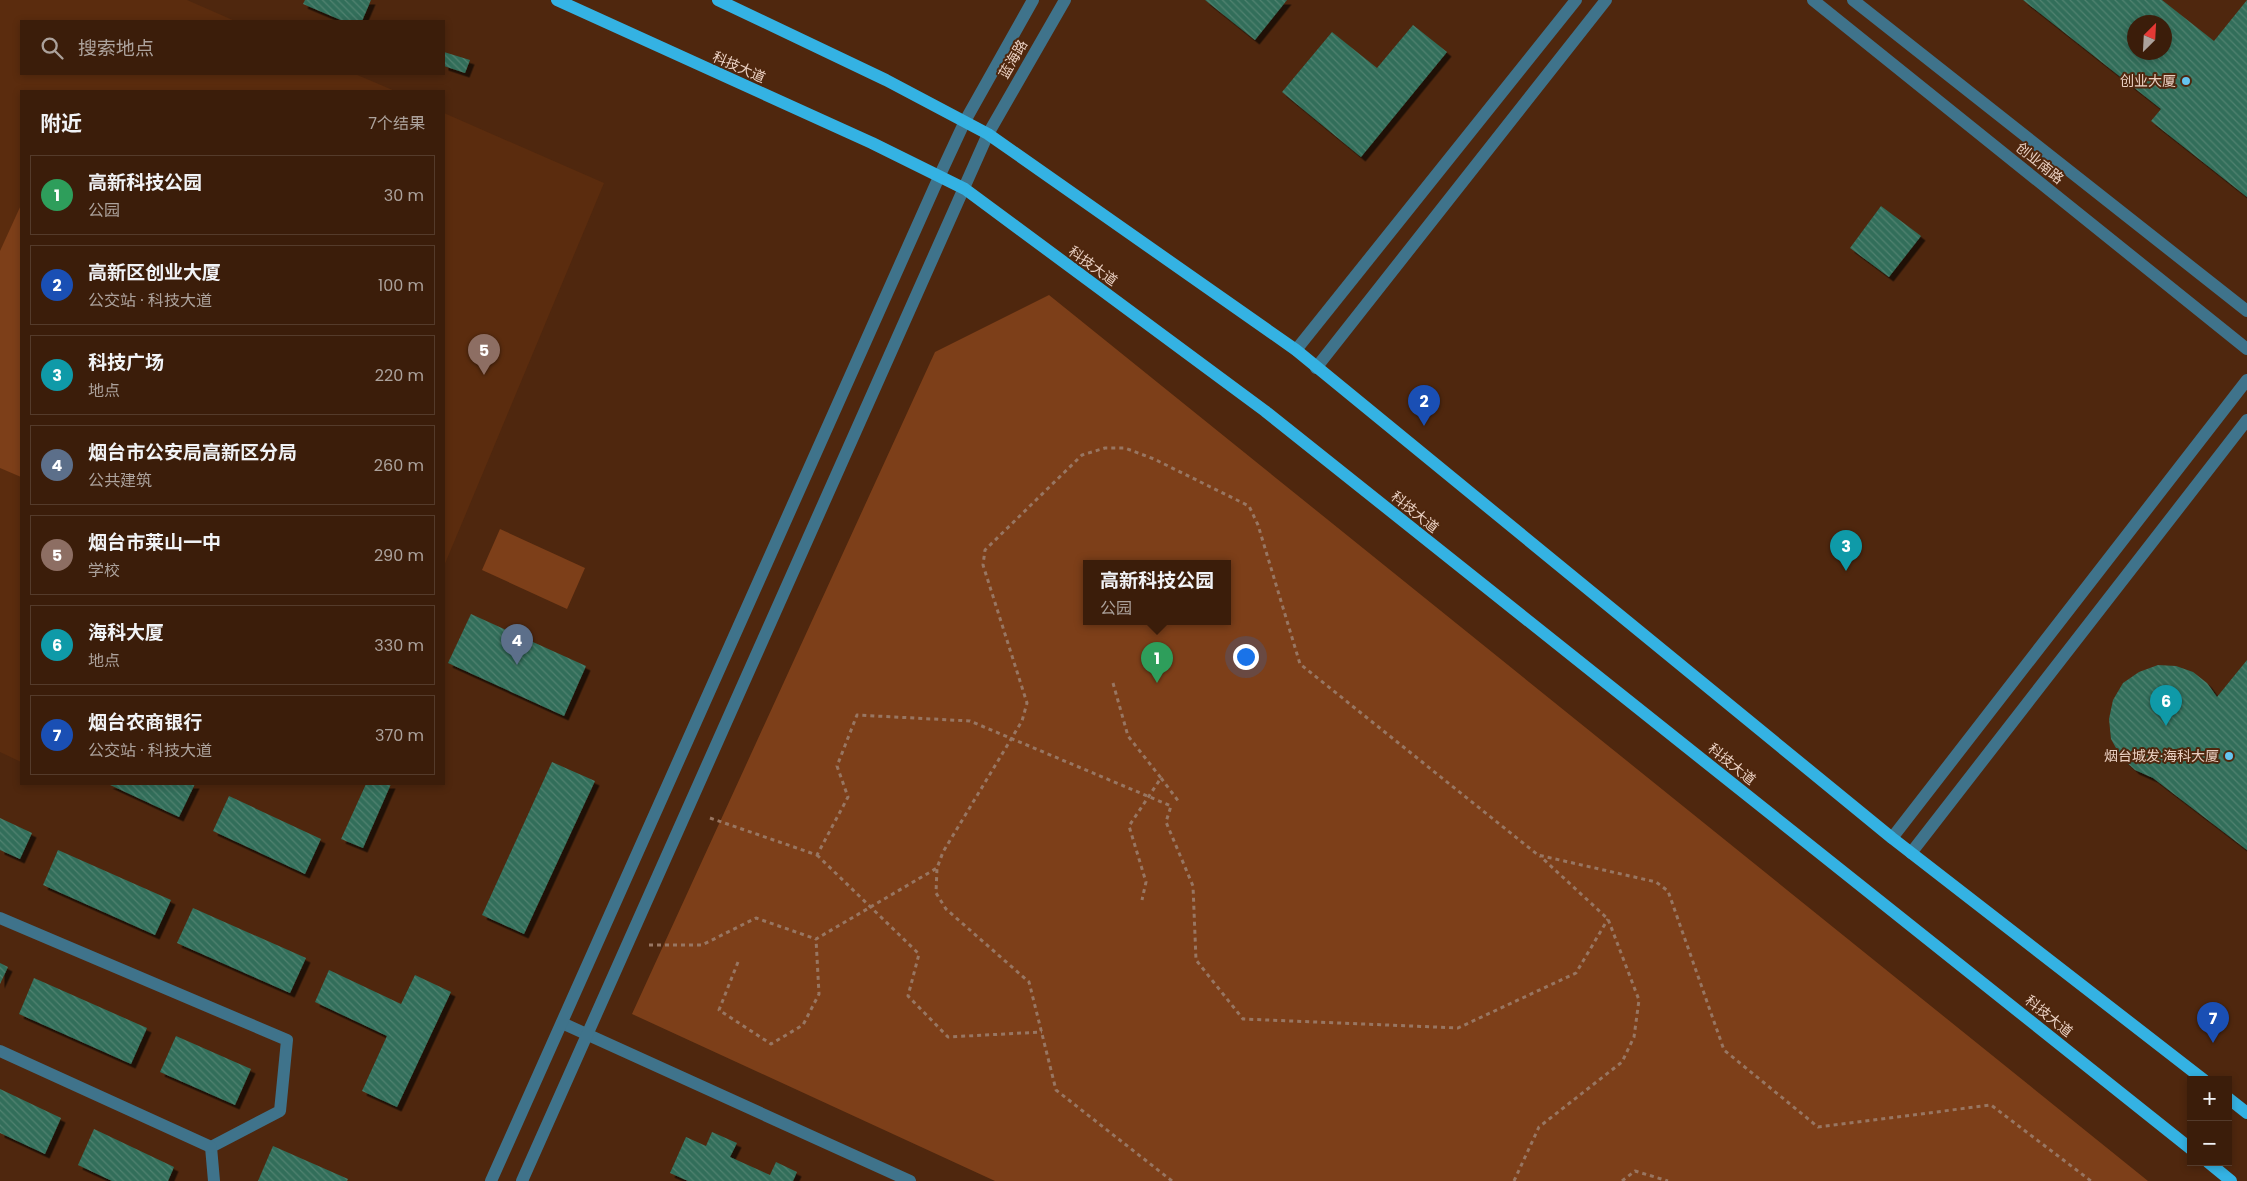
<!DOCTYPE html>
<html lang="zh">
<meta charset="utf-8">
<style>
:root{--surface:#3b1d0a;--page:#462a18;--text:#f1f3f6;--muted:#aca29c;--line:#543b2b;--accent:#8bbbb9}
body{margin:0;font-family:Poppins,"Noto Sans SC",sans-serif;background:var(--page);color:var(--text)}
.controls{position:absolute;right:15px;bottom:15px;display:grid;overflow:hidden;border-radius:0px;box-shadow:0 2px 8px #0003}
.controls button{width:45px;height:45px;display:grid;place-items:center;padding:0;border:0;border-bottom:1px solid var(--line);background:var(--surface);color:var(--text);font:25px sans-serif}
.compass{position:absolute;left:2127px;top:15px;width:45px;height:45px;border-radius:50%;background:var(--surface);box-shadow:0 2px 8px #0003;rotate:24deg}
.you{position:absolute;left:1245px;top:656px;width:18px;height:18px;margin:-12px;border:4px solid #fff;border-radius:50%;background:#1a73e8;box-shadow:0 0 0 8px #1a73e833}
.badge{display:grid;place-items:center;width:32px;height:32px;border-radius:50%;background:var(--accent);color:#fff;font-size:16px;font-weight:700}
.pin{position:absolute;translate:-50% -41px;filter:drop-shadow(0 1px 2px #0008)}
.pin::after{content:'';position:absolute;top:26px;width:18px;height:15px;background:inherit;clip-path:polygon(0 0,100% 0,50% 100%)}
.popup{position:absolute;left:1083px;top:560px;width:148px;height:65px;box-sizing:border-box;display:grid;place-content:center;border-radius:0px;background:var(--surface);filter:drop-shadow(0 1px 4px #0005);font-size:16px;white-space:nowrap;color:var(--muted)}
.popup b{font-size:19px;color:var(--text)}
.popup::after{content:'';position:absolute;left:50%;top:100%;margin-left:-10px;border:10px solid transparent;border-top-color:var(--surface)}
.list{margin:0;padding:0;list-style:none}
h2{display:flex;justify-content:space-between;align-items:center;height:65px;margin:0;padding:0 20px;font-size:21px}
h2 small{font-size:16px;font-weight:400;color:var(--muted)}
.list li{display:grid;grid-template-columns:32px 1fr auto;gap:15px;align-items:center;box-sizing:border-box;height:80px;margin:0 10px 10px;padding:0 10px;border:1px solid var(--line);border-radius:0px}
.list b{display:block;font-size:19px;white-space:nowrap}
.list p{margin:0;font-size:16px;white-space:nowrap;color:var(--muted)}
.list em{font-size:16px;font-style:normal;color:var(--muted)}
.icon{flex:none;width:28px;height:28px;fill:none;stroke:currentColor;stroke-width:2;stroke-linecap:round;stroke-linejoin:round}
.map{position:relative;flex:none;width:2247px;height:1181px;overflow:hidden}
.search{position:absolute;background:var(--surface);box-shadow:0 2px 8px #0003;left:20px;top:20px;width:425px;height:55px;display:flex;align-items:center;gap:12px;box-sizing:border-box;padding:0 18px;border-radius:0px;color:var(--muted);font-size:19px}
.panel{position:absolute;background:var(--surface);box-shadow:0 2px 8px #0003;left:20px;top:90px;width:425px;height:695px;border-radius:0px}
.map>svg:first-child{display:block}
.built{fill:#5b2c0e}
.park{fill:#7d3f19;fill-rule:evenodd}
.building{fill:url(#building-back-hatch);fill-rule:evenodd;filter:url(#shadow)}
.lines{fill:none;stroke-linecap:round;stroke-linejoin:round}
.path{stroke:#987662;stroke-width:3;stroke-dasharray:4 4;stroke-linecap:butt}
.minor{stroke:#3f738b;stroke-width:12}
.major{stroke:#34b2e3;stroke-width:12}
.poi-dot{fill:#65c4ef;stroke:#4f270e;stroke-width:2}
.labels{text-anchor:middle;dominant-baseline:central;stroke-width:4;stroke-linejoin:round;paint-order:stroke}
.street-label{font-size:14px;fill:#ead0c2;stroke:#4f270e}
.poi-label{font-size:14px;fill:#ead0c2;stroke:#4f270e;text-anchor:end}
</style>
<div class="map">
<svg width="2247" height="1181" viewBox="0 0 2247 1181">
<defs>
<pattern id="building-back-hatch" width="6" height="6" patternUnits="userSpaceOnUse" patternTransform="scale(1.25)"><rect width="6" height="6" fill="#326e5a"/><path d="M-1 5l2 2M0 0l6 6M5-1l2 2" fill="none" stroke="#508270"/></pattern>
<filter id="shadow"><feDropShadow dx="4.5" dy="4.5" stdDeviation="0" flood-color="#0009"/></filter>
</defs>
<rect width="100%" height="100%" fill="#4f270e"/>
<g class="built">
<polygon points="0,0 187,0 235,21 21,21 21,74 355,74 395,91 21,91 21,762 0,752"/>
<polygon points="444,113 604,183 444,566"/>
</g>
<g class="park">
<polygon points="21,205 21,477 0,468 0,251"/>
<path d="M1049 295 2148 1181H995L632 1014 935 352ZM1087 564H1227V622H1087Z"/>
<polygon points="500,529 585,568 567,609 482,570"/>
</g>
<g class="building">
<polygon points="305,0 371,0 362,21 343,21 303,4"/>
<polygon points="1205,0 1287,0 1255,40"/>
<path d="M2023 0H2162L2214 41 2247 0V197L2151 121 2161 109ZM2134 22H2164V52H2134Z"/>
<polygon points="1413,25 1447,52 1361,157 1282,92 1332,32 1377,68"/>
<polygon points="444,52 470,60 465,73 444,66"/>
<polygon points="1881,206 1921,236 1889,277 1850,248"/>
<polygon points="471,614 586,666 564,716 448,663"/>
<polygon points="2247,660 2247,850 2153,778 2135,770 2121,757 2111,739 2109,719 2113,700 2123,683 2139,672 2158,665 2176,666 2193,672 2207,683 2217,697"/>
<polygon points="552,762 595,781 524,934 482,915"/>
<polygon points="108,784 195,784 179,817"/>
<polygon points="366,784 391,784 363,848 341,839"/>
<polygon points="229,796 321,839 305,874 213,831"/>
<polygon points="0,818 32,833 20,859 0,850"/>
<polygon points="58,850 171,900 155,935 43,885"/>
<polygon points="193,908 306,958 290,993 177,943"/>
<polygon points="0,963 8,967 0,984"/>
<polygon points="329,970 401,1004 415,975 451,992 397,1107 362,1091 387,1036 315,1002"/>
<polygon points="34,978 147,1028 131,1064 19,1014"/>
<polygon points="176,1036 251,1069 235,1105 160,1072"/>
<polygon points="0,1089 61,1118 45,1154 0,1133"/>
<polygon points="94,1129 174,1167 168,1181 112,1181 78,1165"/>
<polygon points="712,1132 737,1143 730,1157 770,1175 776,1162 797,1172 793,1181 688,1181 670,1173 686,1137 706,1146"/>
<polygon points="273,1146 348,1179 347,1181 258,1181"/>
</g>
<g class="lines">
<g class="path">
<polyline points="1113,683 1128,736 1161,778 1129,826 1146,882 1142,900"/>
<polyline points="1161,778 1179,802"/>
<polyline points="710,818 817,855 848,797 837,766 857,715 970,721 1171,806 1166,822 1193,886 1196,960 1243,1019 1458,1028 1576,973 1608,919"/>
<polyline points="817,855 919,954 908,996 948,1037 1042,1032"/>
<polyline points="649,945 702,945 756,918 816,939 937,868"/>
<polyline points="738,962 719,1010 771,1044 803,1025 819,994 816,939"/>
<polyline points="1172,1181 1056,1090 1029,982 946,909 936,893 937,868 943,852 1022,721 1027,703 983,565 985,550 1082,455 1105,448 1125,448 1154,459 1249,506 1258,525 1300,664 1538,855 1656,882 1668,891 1724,1050 1818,1127 1991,1105 2091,1181"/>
<polyline points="1514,1181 1539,1127 1622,1062 1634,1037 1639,1000 1608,919 1540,856"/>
<polyline points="1622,1181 1635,1171 1668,1181"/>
</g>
<g class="minor">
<polyline points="1813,0 2247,349"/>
<polyline points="1853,0 2247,311"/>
<polyline points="1296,350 1576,0"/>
<polyline points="1316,368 1606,0"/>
<polyline points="1892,838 2247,380"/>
<polyline points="1911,853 2247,420"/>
<polyline points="0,918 287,1040 280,1111 211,1147 214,1181"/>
<polyline points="562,1023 910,1181"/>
<polyline points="0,1051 211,1147"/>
<polyline points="491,1181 939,177 965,121 1033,0"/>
<polyline points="522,1181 988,134 1065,0"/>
</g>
<g class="major">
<polyline points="557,0 872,143 965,189 1265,411 2191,1149"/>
<polyline points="718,0 886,80 988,134 1296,350 1892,838 2204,1080"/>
<polyline points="2228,1098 2247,1113"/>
<polyline points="2208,1162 2231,1181"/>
</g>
</g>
<g class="poi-dot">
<circle cx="2186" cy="81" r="5"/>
<circle cx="2229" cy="756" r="5"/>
</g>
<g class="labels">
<g class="street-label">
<text transform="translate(1013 59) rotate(-60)">蓝海路</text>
<text transform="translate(739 67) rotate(24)">科技大道</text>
<text transform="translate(2040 163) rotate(39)">创业南路</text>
<text transform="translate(1093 266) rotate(36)">科技大道</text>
<text transform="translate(1415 512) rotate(39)">科技大道</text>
<text transform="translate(1732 764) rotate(39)">科技大道</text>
<text transform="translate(2049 1016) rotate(39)">科技大道</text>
</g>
<g class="poi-label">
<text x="2176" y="81">创业大厦</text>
<text x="2219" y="756">烟台城发·海科大厦</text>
</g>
</g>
</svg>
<div class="controls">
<button>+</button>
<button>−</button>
</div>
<svg class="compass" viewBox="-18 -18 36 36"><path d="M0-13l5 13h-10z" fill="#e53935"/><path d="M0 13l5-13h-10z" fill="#aca29c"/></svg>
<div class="you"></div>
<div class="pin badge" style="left:1157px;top:683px;background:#2e9e5b">1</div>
<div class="popup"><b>高新科技公园</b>公园</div>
<div class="pin badge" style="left:1424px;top:426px;background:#1a4fb4">2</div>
<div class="pin badge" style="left:1846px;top:571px;background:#0f9aa8">3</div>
<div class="pin badge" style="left:517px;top:665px;background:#5c6f8a">4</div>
<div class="pin badge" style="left:484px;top:375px;background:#8d6e63">5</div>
<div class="pin badge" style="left:2166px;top:726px;background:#0f9aa8">6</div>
<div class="pin badge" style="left:2213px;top:1043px;background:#1a4fb4">7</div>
<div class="search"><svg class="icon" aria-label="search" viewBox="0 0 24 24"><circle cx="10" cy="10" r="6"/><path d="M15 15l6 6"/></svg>搜索地点</div>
<section class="panel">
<h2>附近<small>7个结果</small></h2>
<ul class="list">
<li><span class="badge" style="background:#2e9e5b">1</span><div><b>高新科技公园</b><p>公园</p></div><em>30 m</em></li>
<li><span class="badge" style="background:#1a4fb4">2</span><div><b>高新区创业大厦</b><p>公交站 · 科技大道</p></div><em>100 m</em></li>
<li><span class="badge" style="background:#0f9aa8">3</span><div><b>科技广场</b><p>地点</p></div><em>220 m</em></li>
<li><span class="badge" style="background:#5c6f8a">4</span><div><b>烟台市公安局高新区分局</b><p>公共建筑</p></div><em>260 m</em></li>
<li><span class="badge" style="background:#8d6e63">5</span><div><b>烟台市莱山一中</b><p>学校</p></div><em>290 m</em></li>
<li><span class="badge" style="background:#0f9aa8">6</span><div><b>海科大厦</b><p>地点</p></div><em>330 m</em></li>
<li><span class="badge" style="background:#1a4fb4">7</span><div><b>烟台农商银行</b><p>公交站 · 科技大道</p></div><em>370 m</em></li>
</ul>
</section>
</div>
